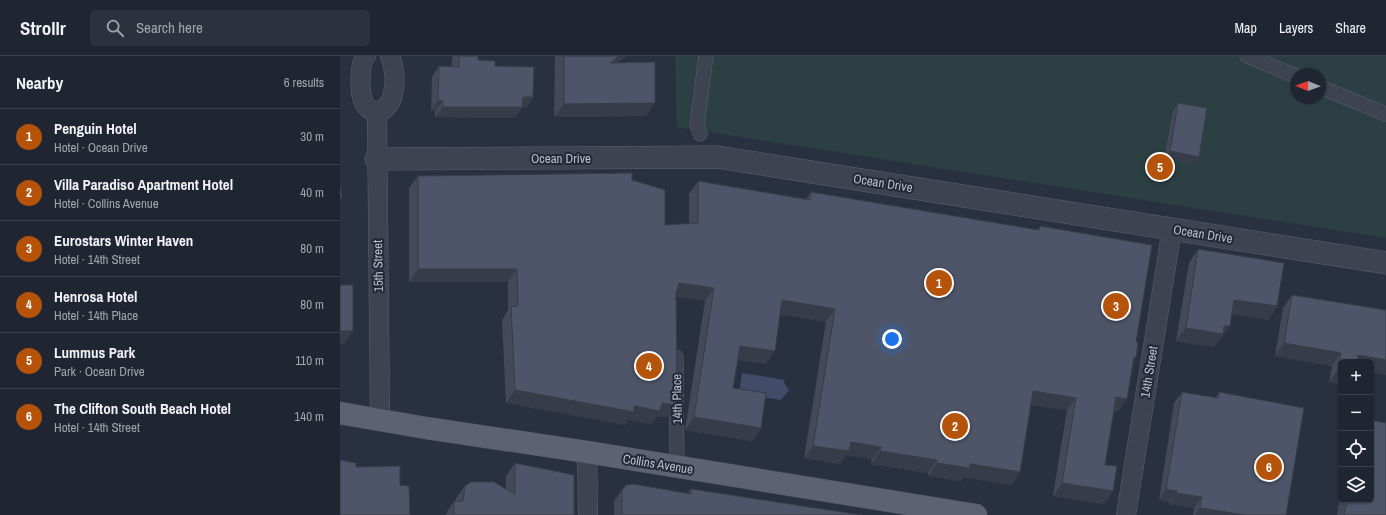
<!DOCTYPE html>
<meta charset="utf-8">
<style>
:root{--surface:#1f2531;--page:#2c313d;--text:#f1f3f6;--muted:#a1a5ab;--line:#3c424d;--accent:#b45309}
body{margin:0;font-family:"Archivo Narrow",sans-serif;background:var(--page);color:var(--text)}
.controls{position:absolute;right:12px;bottom:12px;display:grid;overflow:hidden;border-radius:6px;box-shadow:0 1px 3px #0004}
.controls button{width:36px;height:36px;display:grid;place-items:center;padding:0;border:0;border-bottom:1px solid var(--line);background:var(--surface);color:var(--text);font:20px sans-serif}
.compass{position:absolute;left:950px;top:12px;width:36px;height:36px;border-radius:50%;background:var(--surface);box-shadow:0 1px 3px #0004;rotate:271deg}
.you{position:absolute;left:552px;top:283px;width:14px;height:14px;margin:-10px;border:3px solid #fff;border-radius:50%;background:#1a73e8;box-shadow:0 0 0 6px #1a73e833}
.badge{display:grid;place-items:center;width:26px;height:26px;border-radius:50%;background:var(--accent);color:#fff;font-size:13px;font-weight:700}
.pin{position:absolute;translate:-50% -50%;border:2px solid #fff;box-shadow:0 1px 4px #0006}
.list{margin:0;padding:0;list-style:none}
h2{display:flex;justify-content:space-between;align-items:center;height:52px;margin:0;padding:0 16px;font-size:17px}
h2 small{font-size:13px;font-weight:400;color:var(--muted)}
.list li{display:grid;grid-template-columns:26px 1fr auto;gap:12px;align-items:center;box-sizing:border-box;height:56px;padding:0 16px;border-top:1px solid var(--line)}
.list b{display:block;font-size:15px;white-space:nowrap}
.list p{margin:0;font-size:13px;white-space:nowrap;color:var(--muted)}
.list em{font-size:13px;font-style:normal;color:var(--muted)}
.icon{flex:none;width:22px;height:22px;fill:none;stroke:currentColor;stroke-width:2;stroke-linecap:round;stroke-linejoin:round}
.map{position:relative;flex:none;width:1046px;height:459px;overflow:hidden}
header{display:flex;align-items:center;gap:24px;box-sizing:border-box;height:56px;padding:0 20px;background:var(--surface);border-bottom:1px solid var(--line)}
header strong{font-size:19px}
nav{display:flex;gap:22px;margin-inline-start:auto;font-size:14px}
.search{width:280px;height:36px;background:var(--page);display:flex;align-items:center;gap:10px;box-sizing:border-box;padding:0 14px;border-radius:6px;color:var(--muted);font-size:15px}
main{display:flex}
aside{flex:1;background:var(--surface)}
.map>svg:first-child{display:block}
.green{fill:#2c3f43;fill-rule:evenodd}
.water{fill:#414c69}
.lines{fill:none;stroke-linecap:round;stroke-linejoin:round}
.pedestrian-casing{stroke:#5c616f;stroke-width:15}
.minor-casing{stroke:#5c616f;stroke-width:20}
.tertiary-casing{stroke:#5c616f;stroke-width:23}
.primary-casing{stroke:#474c5b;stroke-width:23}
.pedestrian{stroke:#3d4351;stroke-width:14}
.minor{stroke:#3d4351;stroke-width:19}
.tertiary{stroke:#3d4351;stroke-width:22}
.primary{stroke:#5c6271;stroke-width:22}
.wall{fill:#434959}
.shaded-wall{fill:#373c49}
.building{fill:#4e5568;stroke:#373c49}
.labels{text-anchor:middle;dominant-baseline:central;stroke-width:4;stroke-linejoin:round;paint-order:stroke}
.street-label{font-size:13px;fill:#bbbfcb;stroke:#222837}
</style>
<header>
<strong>Strollr</strong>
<div class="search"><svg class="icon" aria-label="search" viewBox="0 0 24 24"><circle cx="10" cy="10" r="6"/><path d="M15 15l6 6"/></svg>Search here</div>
<nav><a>Map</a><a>Layers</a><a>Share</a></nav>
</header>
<main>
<aside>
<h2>Nearby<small>6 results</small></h2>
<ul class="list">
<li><span class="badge">1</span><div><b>Penguin Hotel</b><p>Hotel · Ocean Drive</p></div><em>30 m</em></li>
<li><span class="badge">2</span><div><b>Villa Paradiso Apartment Hotel</b><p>Hotel · Collins Avenue</p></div><em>40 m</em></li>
<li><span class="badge">3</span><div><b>Eurostars Winter Haven</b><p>Hotel · 14th Street</p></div><em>80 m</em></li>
<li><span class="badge">4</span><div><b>Henrosa Hotel</b><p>Hotel · 14th Place</p></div><em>80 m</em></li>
<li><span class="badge">5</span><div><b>Lummus Park</b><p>Park · Ocean Drive</p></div><em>110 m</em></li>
<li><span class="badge">6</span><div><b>The Clifton South Beach Hotel</b><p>Hotel · 14th Street</p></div><em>140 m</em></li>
</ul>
</aside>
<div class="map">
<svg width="1046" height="459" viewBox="0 0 1046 459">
<rect width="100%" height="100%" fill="#293141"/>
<path class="green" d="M335 0H1046V182L337 71ZM956 18H980V42H956Z"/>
<polygon class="water" points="402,317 445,324 444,327 449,334 441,344 399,338"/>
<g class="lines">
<g class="pedestrian-casing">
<g id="pedestrian">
<polyline points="907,0 956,20"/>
<polyline points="980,31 1046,58"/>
<polyline points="360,78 357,69 366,0"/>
<polyline points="336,301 337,411"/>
</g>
</g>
<g class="minor-casing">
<g id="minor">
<path d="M26 0C19 8 19 37 24 47 27 53 31 54 37 57 58 50 57 18 50 0"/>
<polyline points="37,57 40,364"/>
<polyline points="247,396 248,459"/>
<polyline points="786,459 832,173"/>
</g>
</g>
<g class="tertiary-casing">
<polyline id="tertiary" points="36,103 377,101 1046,207"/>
</g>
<g class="primary-casing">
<polyline id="primary" points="0,357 86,372 247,396 636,459"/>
</g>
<use href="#pedestrian" class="pedestrian"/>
<use href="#minor" class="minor"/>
<use href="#tertiary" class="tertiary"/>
<use href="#primary" class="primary"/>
</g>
<g class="wall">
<polygon points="113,0 138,0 138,4 155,10 193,41 186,52 182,52 175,62 95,61 95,55 91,55 92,21 99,10 112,10 112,1"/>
<polygon points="215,0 286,0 277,7 306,60 214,61"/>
<polygon points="838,47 859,101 853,108 824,103 833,55"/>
<polygon points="78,120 292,124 325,169 349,168 349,138 358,125 466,143 471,136 697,174 700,170 796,286 787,343 778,355 774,355 765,409 773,435 764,448 713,440 727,354 691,349 680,416 671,429 624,421 621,425 588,420 588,417 531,408 532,403 506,399 500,408 464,402 486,266 440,258 426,308 398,304 393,332 421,372 412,385 345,374 365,245 336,240 337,349 328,361 317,360 311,368 288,364 285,369 166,347 162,264 168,254 168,226 69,226 69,132"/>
<polygon points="858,193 937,250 928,264 892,258 880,284 879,284 874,291 836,285 849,207"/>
<polygon points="952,239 1046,254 1046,319 1031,316 1001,306 1001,328 989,326 992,310 935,300 943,252"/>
<polygon points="842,336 875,342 879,336 946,459 853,459 854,452 829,448 829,446 819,444 834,347"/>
<polygon points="175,407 234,459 106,459 106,458 114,445 116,445 116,442 125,430 166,433 166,420"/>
<polygon points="351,433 522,459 274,459 274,445 282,434 348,437"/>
<polygon points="1001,436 1001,444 1031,444 1046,459 997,459"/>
</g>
<g class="shaded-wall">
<polygon points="279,0 286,0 260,21 270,7"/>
<polygon points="183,41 193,41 186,52 182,52 175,62 95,61 103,51"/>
<polygon points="98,44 103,45 95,55 91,55"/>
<polygon points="315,47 306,60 214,61 224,48"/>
<polygon points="830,95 859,101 853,108 824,103"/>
<polygon points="78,213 177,213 168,226 69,226"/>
<polygon points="339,227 374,232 365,245 330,240"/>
<polygon points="442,244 495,253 486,266 433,257"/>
<polygon points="894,244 937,250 928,264 885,257"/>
<polygon points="884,270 890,270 880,284 879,284 874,291 836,285 846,272"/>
<polygon points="0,275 13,275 4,288 0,288"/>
<polygon points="944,287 1001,297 992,310 935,300"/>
<polygon points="400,290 435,295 426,308 391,303"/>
<polygon points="1018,299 1046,304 1046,319 1031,316 1031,306 1014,306"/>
<polygon points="998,313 1001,314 1001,328 989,326"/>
<polygon points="175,334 294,350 322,347 337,349 328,361 317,360 311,368 288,364 285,369 166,347"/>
<polygon points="693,335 736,342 727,354 684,348"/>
<polygon points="776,341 787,343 778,355 767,354"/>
<polygon points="354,361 421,372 412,385 345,374"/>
<polygon points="511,386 541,391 532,403 506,399 500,408 464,402 473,390"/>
<polygon points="540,395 597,404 588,417 531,408"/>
<polygon points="597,407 630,408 680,416 671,429 624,421 621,425 588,420"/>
<polygon points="722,427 773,435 764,448 713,440"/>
<polygon points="826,433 837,435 829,446 819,444"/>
<polygon points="836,437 862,441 854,452 829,448"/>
<polygon points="860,452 905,459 855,459"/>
</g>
<g class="building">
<polygon points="119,0 138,0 138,4 155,5 155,10 194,11 193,41 183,41 182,51 103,51 103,45 98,44 99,10 119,11"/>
<polygon points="224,0 279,0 270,7 315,6 315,47 224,48"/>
<polygon points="838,47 867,52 859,101 830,95"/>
<polygon points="292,117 292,124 325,134 325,169 358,167 358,125 470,144 471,136 699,174 700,170 812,189 796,286 798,287 796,302 794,301 787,343 776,341 765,409 777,410 773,435 722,427 736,342 693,335 680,416 630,408 630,412 597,407 597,404 540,395 541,391 511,386 509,395 473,390 495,253 442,244 435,295 400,290 393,332 426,337 421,372 354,361 374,232 339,227 336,237 337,349 322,347 320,355 294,350 294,356 175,334 171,251 178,250 177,213 78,213 78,120"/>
<polygon points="0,129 2,139 0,144"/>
<polygon points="858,193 944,207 937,250 894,244 890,270 884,270 883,278 846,272"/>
<rect x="0" y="229" width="13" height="46"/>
<polygon points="952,239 1046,254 1046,304 1018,299 1017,306 1001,306 1001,314 998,313 1001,297 944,287"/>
<polygon points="842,336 878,342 879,336 964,352 946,459 905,459 860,452 862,441 836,437 837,435 826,433"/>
<polygon points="1031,364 1046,367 1046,459 1004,459 1007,444 1031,444"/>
<polygon points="0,404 16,407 16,411 60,410 60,429 69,430 70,459 0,459"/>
<polygon points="175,407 234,419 234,459 114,459 114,445 123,445 125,430 131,426 154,426 175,438"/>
<polygon points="293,428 351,438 351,433 522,459 282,459 282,434 286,429"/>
</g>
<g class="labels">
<g class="street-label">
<text x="221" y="102">Ocean Drive</text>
<text transform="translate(543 127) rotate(9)">Ocean Drive</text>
<text transform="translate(863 178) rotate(9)">Ocean Drive</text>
<text transform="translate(38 210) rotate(-91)">15th Street</text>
<text transform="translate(809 316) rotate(-81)">14th Street</text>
<text transform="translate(337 343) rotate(-91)">14th Place</text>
<text transform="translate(318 408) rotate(9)">Collins Avenue</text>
</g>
</g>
</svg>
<div class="controls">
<button>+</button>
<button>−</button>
<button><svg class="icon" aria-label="locate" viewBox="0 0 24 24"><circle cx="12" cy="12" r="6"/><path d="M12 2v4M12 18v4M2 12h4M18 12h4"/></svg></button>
<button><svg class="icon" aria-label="layers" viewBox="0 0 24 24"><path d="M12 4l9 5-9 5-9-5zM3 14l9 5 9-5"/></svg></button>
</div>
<svg class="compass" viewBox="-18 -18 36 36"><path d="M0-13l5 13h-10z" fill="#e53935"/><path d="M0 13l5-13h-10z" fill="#a1a5ab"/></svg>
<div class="you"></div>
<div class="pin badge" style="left:599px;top:227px">1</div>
<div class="pin badge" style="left:615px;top:370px">2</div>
<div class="pin badge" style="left:776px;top:250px">3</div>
<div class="pin badge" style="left:309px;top:310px">4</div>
<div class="pin badge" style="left:820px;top:111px">5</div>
<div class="pin badge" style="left:929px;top:411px">6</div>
</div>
</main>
